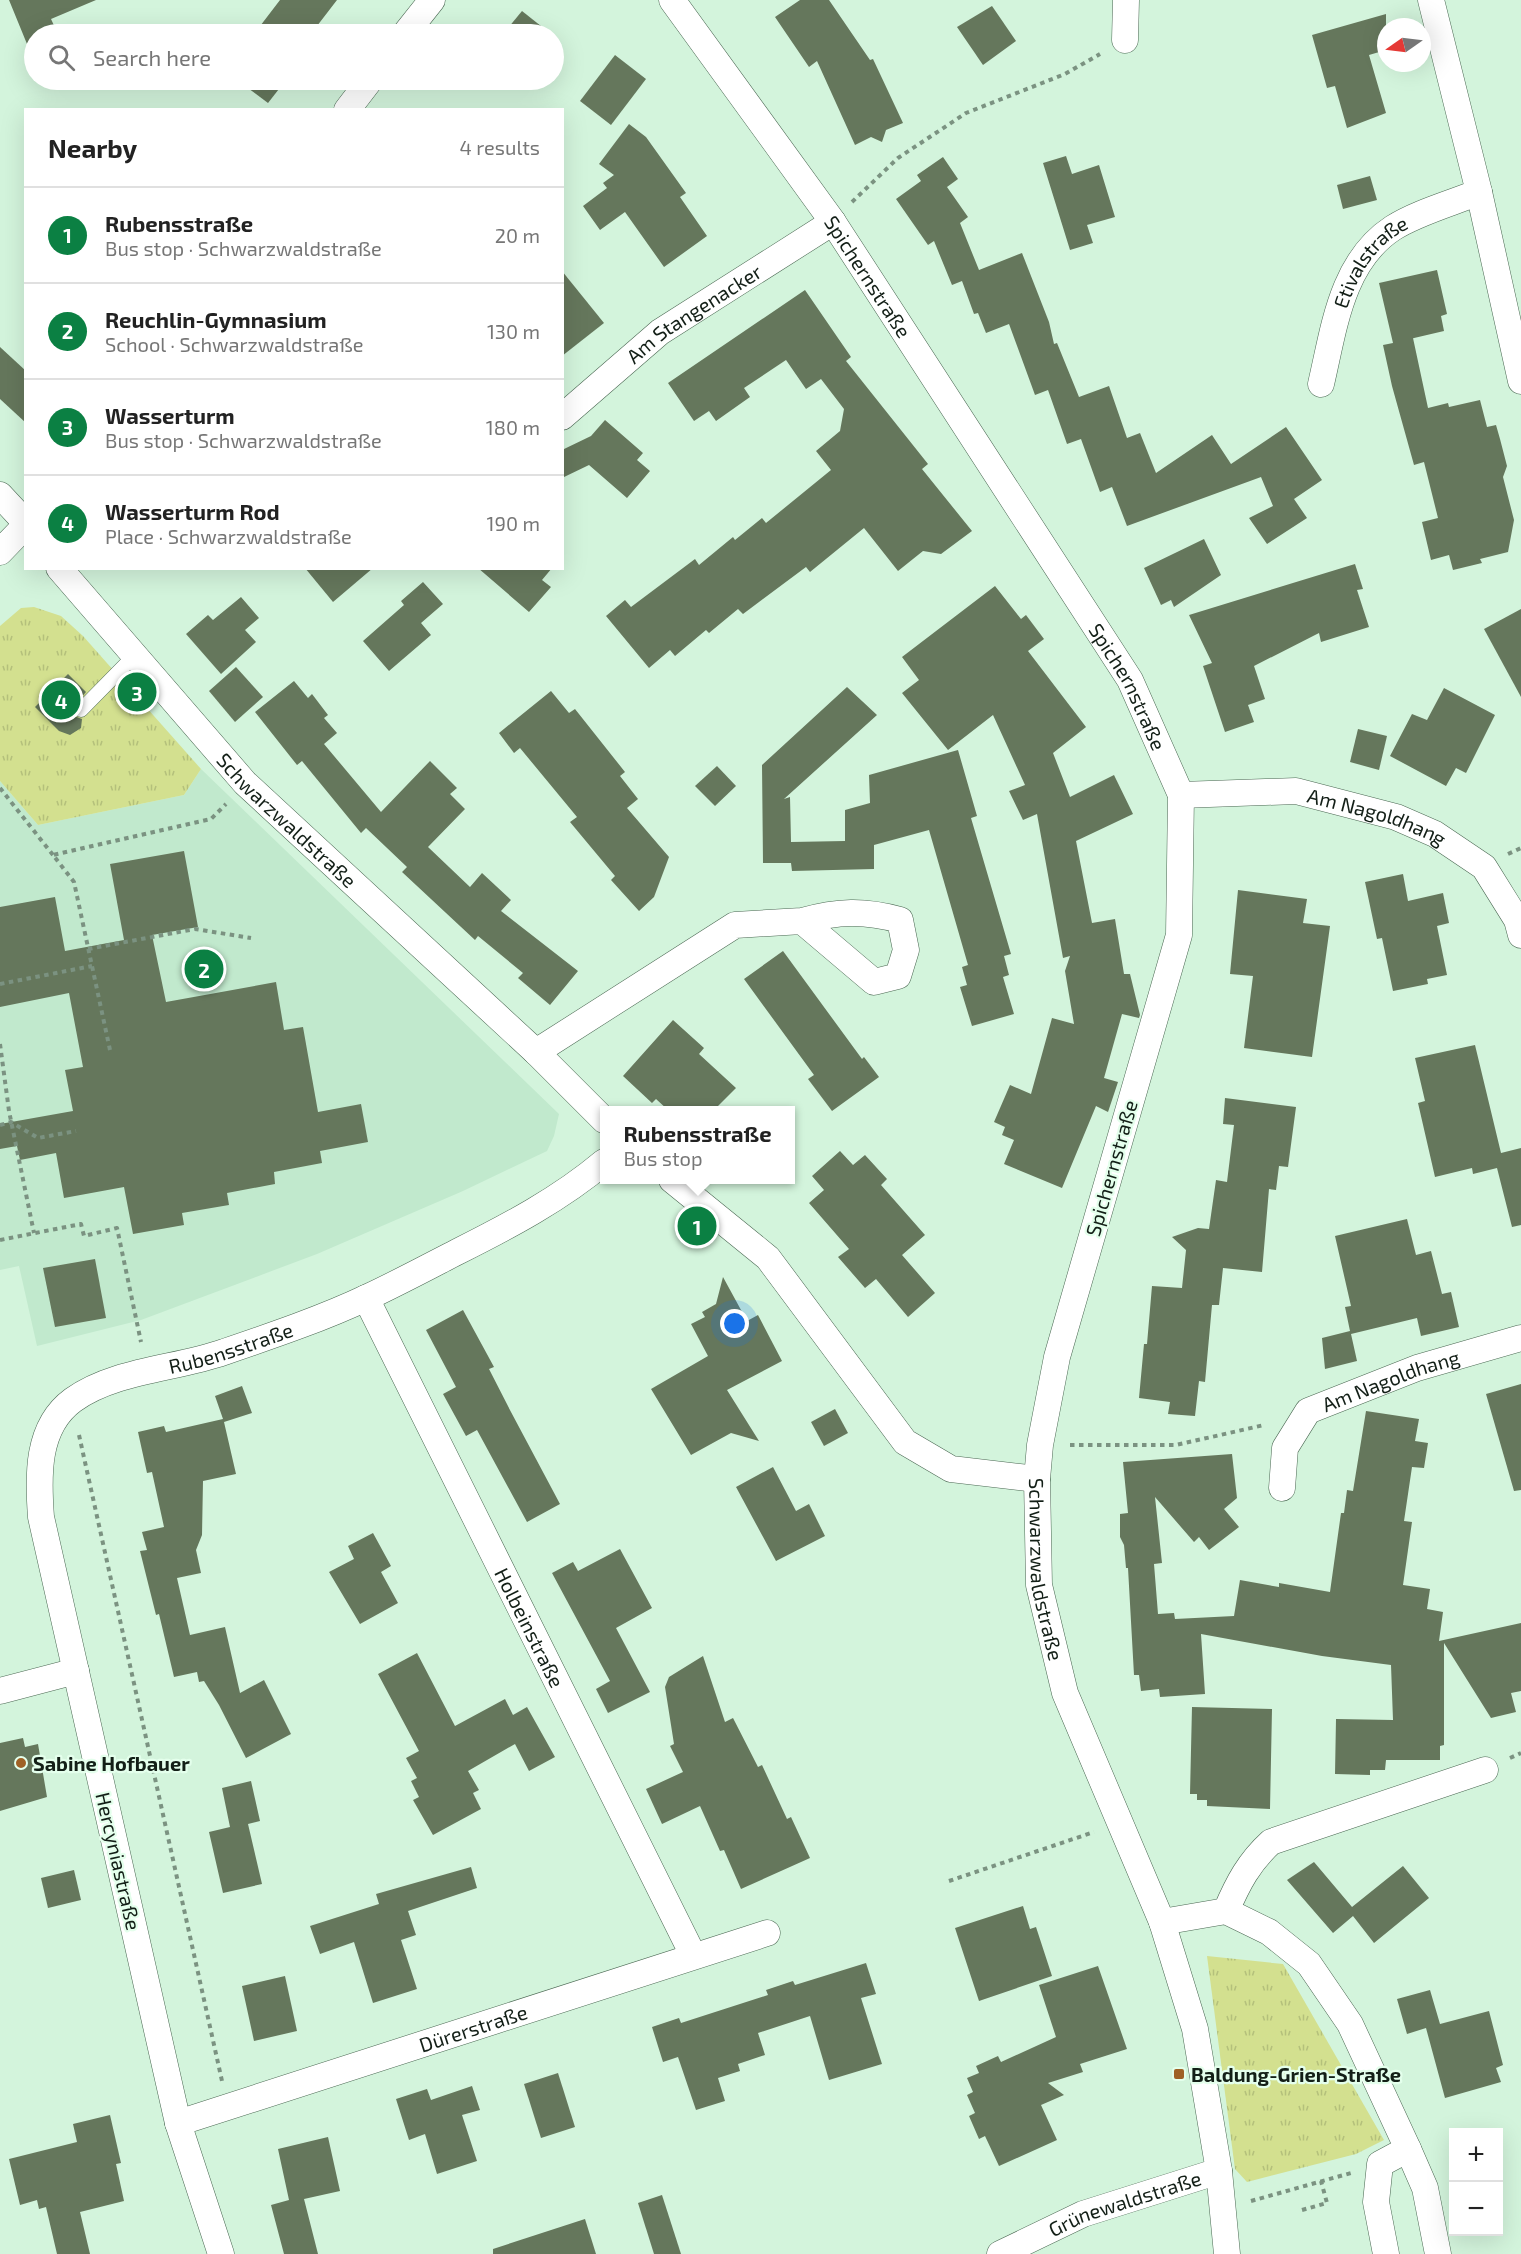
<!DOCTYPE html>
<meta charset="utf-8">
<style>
:root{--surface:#fff;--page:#f2f2f2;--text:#222;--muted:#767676;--line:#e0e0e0;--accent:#0b8043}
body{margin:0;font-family:"Exo 2",sans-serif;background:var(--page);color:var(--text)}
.controls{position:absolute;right:18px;bottom:18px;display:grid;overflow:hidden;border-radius:0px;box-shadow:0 6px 24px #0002}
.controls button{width:54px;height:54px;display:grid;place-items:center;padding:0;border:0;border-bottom:2px solid var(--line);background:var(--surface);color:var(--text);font:30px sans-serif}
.compass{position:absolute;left:1377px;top:18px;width:54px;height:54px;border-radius:50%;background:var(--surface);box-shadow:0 6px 24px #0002;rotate:256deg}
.you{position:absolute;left:735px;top:1324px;width:21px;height:21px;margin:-15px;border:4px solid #fff;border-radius:50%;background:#1a73e8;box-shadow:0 0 0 9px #1a73e833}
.badge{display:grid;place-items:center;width:39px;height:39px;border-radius:50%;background:var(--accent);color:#fff;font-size:20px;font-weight:700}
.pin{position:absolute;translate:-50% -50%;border:3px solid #fff;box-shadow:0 2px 6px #0006}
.popup{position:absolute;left:600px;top:1106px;width:195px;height:78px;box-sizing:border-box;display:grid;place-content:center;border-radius:0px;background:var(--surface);filter:drop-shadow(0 2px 4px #0005);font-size:20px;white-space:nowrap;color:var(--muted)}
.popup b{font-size:22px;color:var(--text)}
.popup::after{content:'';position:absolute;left:50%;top:100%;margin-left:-12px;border:12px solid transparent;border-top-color:var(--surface)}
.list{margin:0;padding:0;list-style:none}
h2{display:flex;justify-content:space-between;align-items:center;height:78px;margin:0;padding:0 24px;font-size:26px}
h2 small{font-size:20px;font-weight:400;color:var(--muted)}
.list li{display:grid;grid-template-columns:39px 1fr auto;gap:18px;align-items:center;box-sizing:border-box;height:96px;padding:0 24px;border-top:2px solid var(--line)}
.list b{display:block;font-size:22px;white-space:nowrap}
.list p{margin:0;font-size:20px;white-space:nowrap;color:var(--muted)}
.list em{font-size:20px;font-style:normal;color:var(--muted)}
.icon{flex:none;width:33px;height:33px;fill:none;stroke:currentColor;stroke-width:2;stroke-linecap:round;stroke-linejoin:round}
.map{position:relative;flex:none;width:1521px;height:2254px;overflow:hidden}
.search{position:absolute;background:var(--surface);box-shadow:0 6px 24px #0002;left:24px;top:24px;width:540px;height:66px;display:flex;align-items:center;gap:15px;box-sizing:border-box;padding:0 21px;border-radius:33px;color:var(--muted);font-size:22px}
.panel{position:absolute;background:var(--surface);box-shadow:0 6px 24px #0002;left:24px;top:108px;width:540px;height:462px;border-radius:0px}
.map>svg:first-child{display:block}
.built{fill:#c1e9cd}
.grass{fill:url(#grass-tufts)}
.building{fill:#65775c}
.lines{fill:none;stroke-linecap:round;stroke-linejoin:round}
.service-casing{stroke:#4b6853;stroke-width:15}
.minor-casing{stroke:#4b6853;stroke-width:27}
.path{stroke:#7b9281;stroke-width:4;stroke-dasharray:4.5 4.5;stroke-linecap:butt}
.service{stroke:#fff;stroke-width:14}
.minor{stroke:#fff;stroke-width:26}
.poi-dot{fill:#9f6126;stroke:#e4ffec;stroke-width:2}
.labels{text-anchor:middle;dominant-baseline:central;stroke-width:4.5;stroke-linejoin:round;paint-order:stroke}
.street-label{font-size:20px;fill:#131f17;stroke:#e4ffec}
.poi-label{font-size:20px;font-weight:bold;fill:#131f17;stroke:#e4ffec;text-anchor:start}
</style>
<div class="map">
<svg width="1521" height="2254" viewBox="0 0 1521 2254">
<defs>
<pattern id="grass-tufts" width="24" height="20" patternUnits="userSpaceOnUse" patternTransform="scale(1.5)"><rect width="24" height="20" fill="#d3e08f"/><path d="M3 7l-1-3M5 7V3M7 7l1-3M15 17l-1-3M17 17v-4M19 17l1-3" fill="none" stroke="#b4c07b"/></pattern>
</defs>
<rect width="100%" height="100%" fill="#d3f4dc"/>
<polygon class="built" points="201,769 559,1114 554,1136 547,1151 463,1191 317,1254 141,1320 37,1346 19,1266 0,1270 0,781 38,825 184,795"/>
<g class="grass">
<polygon points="34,607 61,616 83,636 201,769 184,795 38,825 0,781 0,626 21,608"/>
<polygon points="1207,1956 1283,1964 1384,2140 1356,2154 1247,2182 1235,2169"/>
</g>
<g class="building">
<polygon points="9,0 96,0 51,19 57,32 34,34 34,41 27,44"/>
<polygon points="280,0 337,0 317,26 323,31 321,34 242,34 247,28 254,34"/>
<polygon points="800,0 829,0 870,60 873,59 903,123 886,130 882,142 871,137 855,145 817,61 809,67 775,17"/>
<polygon points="992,6 1016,41 983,65 957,27"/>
<polygon points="522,11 551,34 503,34"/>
<polygon points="1386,14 1386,50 1369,55 1386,113 1347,128 1335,86 1327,88 1312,35"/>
<polygon points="615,55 646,79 611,125 580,101"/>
<polygon points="237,80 286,80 268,103"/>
<polygon points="629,124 646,137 686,193 680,197 707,236 664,267 625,212 600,230 583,206 607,188 603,183 614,175 599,164"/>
<polygon points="1066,156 1072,174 1099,165 1115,217 1087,225 1093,243 1070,250 1043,163"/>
<polygon points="943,157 958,179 947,187 968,217 960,223 979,270 1022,253 1049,322 1054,344 1057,343 1079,397 1109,386 1127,438 1140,433 1156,473 1212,435 1231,464 1286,427 1322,480 1294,499 1307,518 1267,544 1249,518 1273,506 1261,477 1127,526 1112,487 1100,492 1081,439 1067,444 1048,390 1035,395 1009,324 986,333 978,313 974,314 962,281 952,285 934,241 928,245 896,199 921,181 917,175"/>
<polygon points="1370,176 1377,200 1343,209 1337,185"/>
<polygon points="1437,270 1447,314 1441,316 1444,331 1397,342 1413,338 1428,408 1448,403 1449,407 1480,400 1487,427 1496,425 1500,439 1507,466 1503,477 1514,520 1508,552 1480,559 1482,563 1453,570 1449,555 1431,560 1422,522 1438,518 1424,462 1414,465 1392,386 1383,345 1393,343 1379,283"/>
<polygon points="562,271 604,323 562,356"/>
<polygon points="805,290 851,357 846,361 928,464 922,469 972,531 941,554 923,551 898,571 864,528 810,572 806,567 743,614 738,609 709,633 706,630 675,656 670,650 649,668 606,616 625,600 631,607 695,559 699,565 733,537 735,540 762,518 766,523 831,470 816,451 840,431 844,409 821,379 806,389 786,360 744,388 750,397 716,421 709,411 694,421 668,383"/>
<polygon points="0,347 26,371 26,423 0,399"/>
<polygon points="605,420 643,453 637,460 650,471 627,498 589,465 562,478 562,450 591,436"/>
<polygon points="1204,539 1221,575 1174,607 1171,600 1161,605 1144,568"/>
<polygon points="1355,564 1363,589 1357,590 1369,627 1321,642 1319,633 1254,666 1265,699 1248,705 1254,722 1225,732 1203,666 1212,663 1189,615"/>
<polygon points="305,568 373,568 333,602"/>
<polygon points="478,568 552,568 542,580 551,587 529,612"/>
<polygon points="423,582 443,604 421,623 431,635 389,671 363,641 404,605 401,601"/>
<polygon points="995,586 1021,619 1026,615 1044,639 1028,651 1086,727 1053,753 1070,797 1114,775 1133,814 1076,841 1092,923 1115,919 1124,974 1130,974 1140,1015 1139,1018 1122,1014 1104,1078 1118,1082 1108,1112 1096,1106 1062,1188 1004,1164 1014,1140 1002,1135 1005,1127 994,1122 1010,1085 1031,1094 1052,1018 1074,1024 1065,971 1070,956 1063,958 1037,814 1023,820 1009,791 1025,785 993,715 948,750 902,693 919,680 902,657"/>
<polygon points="241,597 259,618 245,630 256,642 221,674 186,634 208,615 213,620"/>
<polygon points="1521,609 1521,697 1484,629"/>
<polygon points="236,667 263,697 235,722 209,691"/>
<polygon points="68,674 86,692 72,708 74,716 82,719 81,728 70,735 59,731 35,707"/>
<polygon points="294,681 308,698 312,694 328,715 324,718 337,733 324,744 381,812 430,761 457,788 450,794 465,809 428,847 470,887 482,873 511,900 501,911 578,971 550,1005 518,978 523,973 478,936 475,940 402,872 407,867 366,828 361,833 302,761 297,765 255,712"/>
<polygon points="847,687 877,715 784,799 790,797 791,842 845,841 845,810 870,803 869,775 958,750 977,816 971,818 1011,954 1004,956 1009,975 1003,977 1014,1014 972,1026 960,987 967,985 962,967 968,965 929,830 874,845 874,869 792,871 791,863 763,863 762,765"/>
<polygon points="1444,688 1495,715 1466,773 1456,768 1446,786 1390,756 1412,714 1427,720"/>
<polygon points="551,691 569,713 575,709 625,772 620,776 638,799 627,808 669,857 654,897 639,911 611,880 615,876 570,822 577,817 520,748 514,753 499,733"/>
<polygon points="1358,729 1387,736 1379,770 1350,762"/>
<polygon points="717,766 736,786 715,806 695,786"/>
<polygon points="184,851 198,927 152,935 166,1002 276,982 284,1030 303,1027 318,1112 361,1104 368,1142 320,1151 322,1163 274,1172 275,1184 227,1193 229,1205 182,1213 184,1225 133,1234 124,1187 64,1198 56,1153 20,1160 17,1146 0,1149 0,1124 73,1111 65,1070 83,1067 69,993 0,1007 0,907 55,897 65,951 124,940 110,864"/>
<polygon points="1403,874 1408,901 1443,893 1449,923 1437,926 1447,975 1427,979 1428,984 1393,991 1382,938 1377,939 1365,882"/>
<polygon points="1238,890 1307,899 1303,923 1330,926 1312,1057 1244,1048 1253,976 1230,974"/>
<polygon points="783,951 862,1059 864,1057 879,1077 832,1111 808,1079 814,1075 744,979"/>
<polygon points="673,1020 704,1048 699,1054 736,1088 714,1110 668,1110 656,1099 652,1103 623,1076"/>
<polygon points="1475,1045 1501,1153 1521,1148 1521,1225 1512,1227 1497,1168 1473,1174 1472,1168 1435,1177 1418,1103 1425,1101 1415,1058"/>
<polygon points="1225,1098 1296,1107 1288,1167 1279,1166 1276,1190 1269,1189 1262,1272 1223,1268 1219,1305 1212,1305 1205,1382 1199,1381 1195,1416 1168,1414 1170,1402 1139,1398 1144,1344 1147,1344 1152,1286 1182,1288 1186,1250 1172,1237 1198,1228 1209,1229 1216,1180 1227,1182 1234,1125 1223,1124"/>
<polygon points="840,1151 853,1165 865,1155 887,1179 881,1185 925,1235 902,1255 935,1293 908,1317 876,1279 865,1288 838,1257 849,1249 809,1203 824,1190 812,1176"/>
<polygon points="1407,1219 1416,1255 1431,1251 1442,1294 1451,1292 1459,1327 1421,1336 1417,1318 1351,1334 1357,1361 1325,1369 1322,1338 1350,1331 1345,1307 1351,1306 1335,1236"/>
<polygon points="95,1259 106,1318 55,1327 43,1268"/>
<polygon points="723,1277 747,1321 758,1315 782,1361 727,1390 759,1441 731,1433 691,1455 651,1389 708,1356 691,1324 705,1317 702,1312 716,1304"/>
<polygon points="463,1310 494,1367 489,1369 511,1412 560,1504 527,1522 477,1430 466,1436 443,1394 456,1387 426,1330"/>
<polygon points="1521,1384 1521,1490 1514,1491 1486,1394"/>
<polygon points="242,1386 252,1413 224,1422 236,1474 203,1481 202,1535 196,1550 201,1573 177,1578 190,1635 225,1627 240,1693 264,1680 291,1734 246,1758 219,1705 204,1681 199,1682 197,1672 174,1677 159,1614 156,1615 140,1551 147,1550 142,1532 164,1527 152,1472 147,1473 138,1432 164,1426 166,1432 223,1419 215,1396"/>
<polygon points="835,1409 848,1433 824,1446 811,1422"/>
<polygon points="1366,1411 1419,1419 1415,1441 1428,1443 1424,1468 1412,1467 1404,1521 1412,1522 1403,1585 1430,1589 1427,1609 1443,1612 1439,1641 1521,1623 1521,1691 1511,1693 1516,1712 1491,1718 1444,1643 1444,1745 1440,1746 1440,1760 1386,1760 1385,1770 1370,1770 1370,1775 1335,1774 1336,1719 1393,1720 1391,1665 1322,1656 1201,1634 1205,1694 1160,1697 1159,1689 1141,1691 1139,1675 1134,1675 1128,1568 1126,1568 1124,1545 1120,1537 1120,1514 1128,1513 1123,1462 1232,1454 1237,1498 1224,1509 1239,1527 1209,1550 1199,1537 1194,1542 1155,1497 1162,1563 1154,1564 1158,1614 1174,1613 1175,1619 1234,1616 1240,1580 1279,1587 1279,1583 1330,1592 1341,1513 1344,1513 1347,1490 1353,1491"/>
<polygon points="773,1467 796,1511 809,1504 825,1536 776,1561 736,1487"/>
<polygon points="373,1533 391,1566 381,1572 398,1603 360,1624 329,1572 354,1559 348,1546"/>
<polygon points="620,1549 652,1608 616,1628 650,1692 608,1713 596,1689 610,1681 552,1573 573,1562 578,1571"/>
<polygon points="417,1653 455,1726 505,1699 513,1715 527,1707 555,1757 529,1771 515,1744 468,1771 479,1790 473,1793 481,1809 433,1835 413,1800 419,1797 411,1781 417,1778 406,1758 419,1751 378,1674"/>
<polygon points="703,1656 725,1722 733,1718 758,1767 762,1765 787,1819 791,1817 810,1858 741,1889 724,1850 720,1851 700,1806 662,1824 646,1789 683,1772 670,1746 674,1744 665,1687 669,1677"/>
<polygon points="1192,1707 1272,1709 1270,1809 1207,1806 1207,1800 1197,1800 1197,1794 1190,1794"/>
<polygon points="23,1738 25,1747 38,1744 47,1797 0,1811 0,1743"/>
<polygon points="251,1781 260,1821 248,1824 262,1884 223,1893 209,1832 230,1827 222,1788"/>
<polygon points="1314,1862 1352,1907 1403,1866 1429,1898 1374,1943 1353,1916 1333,1933 1287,1880"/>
<polygon points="471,1867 477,1888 408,1911 416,1935 401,1940 417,1989 373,2003 354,1942 320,1954 310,1926 379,1904 376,1894"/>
<polygon points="74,1870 81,1900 48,1908 41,1878"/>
<polygon points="1023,1906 1030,1929 1036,1927 1052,1976 979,2001 955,1928"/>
<polygon points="866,1963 876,1994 861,1998 882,2064 829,2080 810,2016 758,2033 765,2055 738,2064 740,2071 718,2078 725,2101 696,2110 678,2057 663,2062 652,2027 679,2018 681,2023 768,1995 766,1990 793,1981 795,1985"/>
<polygon points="1098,1966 1127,2049 1080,2064 1083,2072 1048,2083 1064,2095 1041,2105 1057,2140 999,2166 985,2136 979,2139 969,2116 975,2113 967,2095 973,2092 967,2078 979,2073 976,2066 998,2056 1001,2062 1056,2037 1039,1985"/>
<polygon points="285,1976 297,2031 254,2041 242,1986"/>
<polygon points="1430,1990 1440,2024 1489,2011 1503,2065 1496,2068 1501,2082 1445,2098 1426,2028 1407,2034 1397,1999"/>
<polygon points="558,2073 575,2127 541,2138 524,2084"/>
<polygon points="472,2086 480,2110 462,2115 477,2161 437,2174 425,2134 409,2140 396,2099 427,2089 431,2100"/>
<polygon points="110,2115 121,2163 116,2164 124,2201 80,2212 90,2254 57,2254 46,2207 39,2209 37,2200 20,2205 9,2159 77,2142 73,2124"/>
<polygon points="328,2137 340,2191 304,2199 318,2254 284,2254 271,2205 289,2200 278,2149"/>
<polygon points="662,2195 681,2254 654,2254 638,2203"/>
<polygon points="585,2219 596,2254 493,2254 493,2249"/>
</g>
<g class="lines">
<g class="service-casing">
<polyline id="service" points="81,710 136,654"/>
</g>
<g class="minor-casing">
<g id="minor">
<path id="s1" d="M672 0 833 222 1130 680 1181 795 1179 935 1057 1357 1040 1445 1037 1479 1039 1585 1065 1693 1162 1922 1195 2029 1219 2171 1227 2254"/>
<polyline points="1431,0 1479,192 1521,381"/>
<polyline points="405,34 432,0"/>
<polyline points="1125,40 1126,0"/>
<polyline points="347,110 370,80"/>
<path id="s2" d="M1321 384C1334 329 1341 262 1393 228 1416 213 1452 203 1479 192"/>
<path id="s3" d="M562 417 660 332 833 222"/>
<polyline points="0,495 26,523"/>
<polyline points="0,552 26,525"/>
<path id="s4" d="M59 568 245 783 536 1052 604 1120"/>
<path id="s5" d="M1181 795 1296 791 1396 817 1435 834 1484 867 1517 920 1521 935"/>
<path d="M536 1052 735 925 802 921 874 982 898 976 906 950 900 920C864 910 838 911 802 921"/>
<polyline points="672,1180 768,1258 905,1442 951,1469 1037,1479"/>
<path id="s6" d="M366 1298 693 1955"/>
<path id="s7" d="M1282 1488 1285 1448 1308 1411 1417 1368 1521 1338"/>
<polyline points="0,1691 76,1671"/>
<path d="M1226 1911C1238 1883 1249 1862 1271 1842L1485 1770"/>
<polyline points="1162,1922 1226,1911 1269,1932 1309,1964 1350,2024 1408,2149 1425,2188 1438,2254"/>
<path id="s8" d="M178 2123 767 1933"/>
<path id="s9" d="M221 2254 178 2123 41 1517C38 1477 36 1427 73 1400 115 1370 176 1369 224 1352 271 1336 324 1318 368 1297 398 1283 428 1267 457 1252 509 1226 560 1199 604 1162"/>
<path id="s10" d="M1000 2254 1083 2214 1219 2171"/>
<polyline points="1386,2254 1376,2202 1380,2164 1408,2149"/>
</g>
</g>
<g class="path">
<polyline points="852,202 898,158 966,113 1065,74 1100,54"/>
<polyline points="0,788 53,855"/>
<polyline points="1508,854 1521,848"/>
<polyline points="88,949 195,929 251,938"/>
<polyline points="0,984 92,966"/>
<polyline points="0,1044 9,1111 34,1233"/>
<polyline points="110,1050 74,882 53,855 211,819 226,804"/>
<polyline points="0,1125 11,1122 38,1138 76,1131"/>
<polyline points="0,1240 81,1224 84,1236 117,1228 141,1342"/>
<polyline points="79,1435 222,2081"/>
<polyline points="1070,1445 1176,1445 1264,1425"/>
<polyline points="1510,1758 1521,1753"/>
<polyline points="949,1881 1094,1832"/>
<polyline points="1251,2201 1351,2173"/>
<polyline points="1302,2210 1327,2203 1321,2181"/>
</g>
<use href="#service" class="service"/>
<use href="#minor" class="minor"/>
</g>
<g class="poi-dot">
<circle cx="21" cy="1763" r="6"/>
<rect x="1173" y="2068" width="12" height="12" rx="3"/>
</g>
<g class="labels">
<g class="street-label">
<text stroke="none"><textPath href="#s2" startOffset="135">Etivalstraße</textPath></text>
<text stroke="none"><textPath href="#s1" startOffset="339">Spichernstraße</textPath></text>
<text stroke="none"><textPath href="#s3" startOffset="168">Am Stangenacker</textPath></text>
<text stroke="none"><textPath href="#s1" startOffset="825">Spichernstraße</textPath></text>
<text stroke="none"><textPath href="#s4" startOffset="340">Schwarzwaldstraße</textPath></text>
<text stroke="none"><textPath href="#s5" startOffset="200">Am Nagoldhang</textPath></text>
<text transform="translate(1111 1168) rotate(-74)">Spichernstraße</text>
<text stroke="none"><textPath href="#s9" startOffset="1053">Rubensstraße</textPath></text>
<text stroke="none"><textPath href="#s7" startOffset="172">Am Nagoldhang</textPath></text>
<text stroke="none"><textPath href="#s1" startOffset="1740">Schwarzwaldstraße</textPath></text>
<text stroke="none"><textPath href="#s6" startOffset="368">Holbeinstraße</textPath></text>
<text transform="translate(119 1861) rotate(77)">Hercyniastraße</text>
<text stroke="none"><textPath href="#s8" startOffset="310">Dürerstraße</textPath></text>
<text stroke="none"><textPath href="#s10" startOffset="135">Grünewaldstraße</textPath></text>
</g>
<g class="poi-label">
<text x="33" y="1763">Sabine Hofbauer</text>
<text x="1191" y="2074">Baldung-Grien-Straße</text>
</g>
</g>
</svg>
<div class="controls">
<button>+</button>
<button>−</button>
</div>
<svg class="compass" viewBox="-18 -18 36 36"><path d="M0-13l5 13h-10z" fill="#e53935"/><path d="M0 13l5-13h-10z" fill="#767676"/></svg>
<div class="you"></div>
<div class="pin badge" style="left:697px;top:1226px">1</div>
<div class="popup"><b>Rubensstraße</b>Bus stop</div>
<div class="pin badge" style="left:204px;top:969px">2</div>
<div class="pin badge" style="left:137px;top:692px">3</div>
<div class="pin badge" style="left:61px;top:700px">4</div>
<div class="search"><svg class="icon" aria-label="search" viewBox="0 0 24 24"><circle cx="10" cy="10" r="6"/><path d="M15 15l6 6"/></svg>Search here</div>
<section class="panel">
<h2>Nearby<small>4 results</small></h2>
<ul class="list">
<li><span class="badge">1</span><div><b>Rubensstraße</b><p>Bus stop · Schwarzwaldstraße</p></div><em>20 m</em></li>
<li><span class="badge">2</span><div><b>Reuchlin-Gymnasium</b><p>School · Schwarzwaldstraße</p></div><em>130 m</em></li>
<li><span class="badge">3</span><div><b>Wasserturm</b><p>Bus stop · Schwarzwaldstraße</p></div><em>180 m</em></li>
<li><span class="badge">4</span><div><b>Wasserturm Rod</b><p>Place · Schwarzwaldstraße</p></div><em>190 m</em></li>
</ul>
</section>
</div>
